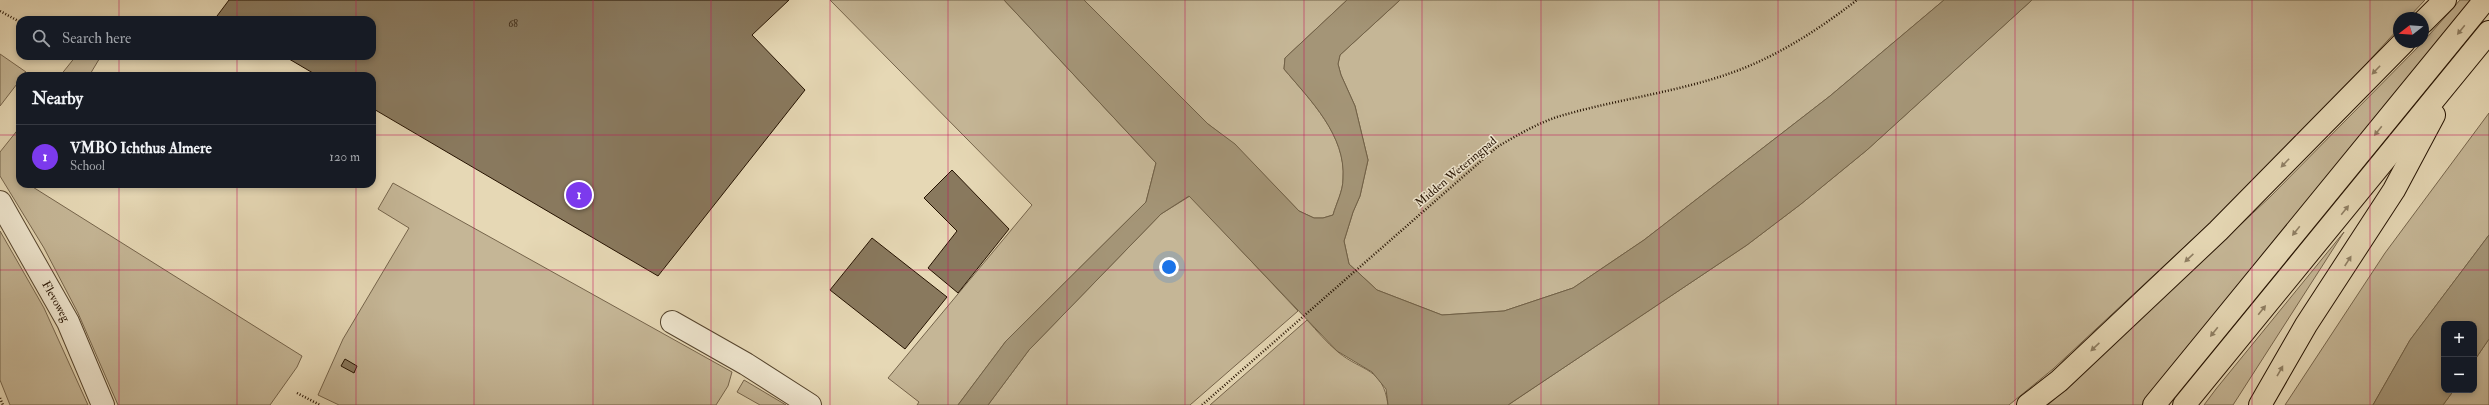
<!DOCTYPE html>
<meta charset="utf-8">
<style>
:root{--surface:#171b24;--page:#20242c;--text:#f1f3f6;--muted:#9ea1a6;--line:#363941;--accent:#7c3aed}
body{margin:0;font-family:"IM FELL Double Pica",serif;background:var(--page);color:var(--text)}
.controls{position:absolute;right:12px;bottom:12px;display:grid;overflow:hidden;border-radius:8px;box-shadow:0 2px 6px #0003}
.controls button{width:36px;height:36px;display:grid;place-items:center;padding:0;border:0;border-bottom:1px solid var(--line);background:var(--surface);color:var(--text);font:20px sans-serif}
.compass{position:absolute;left:2393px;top:12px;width:36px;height:36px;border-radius:50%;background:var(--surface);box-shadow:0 2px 6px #0003;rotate:253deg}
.you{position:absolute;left:1169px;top:267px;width:14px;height:14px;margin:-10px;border:3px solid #fff;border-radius:50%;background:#1a73e8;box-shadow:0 0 0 6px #1a73e833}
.badge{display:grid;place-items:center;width:26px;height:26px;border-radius:50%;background:var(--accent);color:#fff;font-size:13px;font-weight:700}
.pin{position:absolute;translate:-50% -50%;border:2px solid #fff;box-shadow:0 1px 4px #0006}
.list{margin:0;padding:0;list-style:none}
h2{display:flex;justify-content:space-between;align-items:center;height:52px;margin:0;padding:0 16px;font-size:17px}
h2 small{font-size:13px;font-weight:400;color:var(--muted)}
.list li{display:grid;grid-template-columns:26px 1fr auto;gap:12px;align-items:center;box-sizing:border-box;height:64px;padding:0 16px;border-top:1px solid var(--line)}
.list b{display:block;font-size:15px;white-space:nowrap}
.list p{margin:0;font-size:13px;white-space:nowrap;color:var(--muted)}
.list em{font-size:13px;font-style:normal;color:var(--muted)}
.icon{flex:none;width:22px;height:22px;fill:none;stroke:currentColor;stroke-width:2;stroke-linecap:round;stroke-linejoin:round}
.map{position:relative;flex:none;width:2489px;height:405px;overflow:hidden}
.search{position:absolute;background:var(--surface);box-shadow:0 2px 6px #0003;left:16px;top:16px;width:360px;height:44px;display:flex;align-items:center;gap:10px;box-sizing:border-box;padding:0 14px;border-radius:12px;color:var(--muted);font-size:15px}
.panel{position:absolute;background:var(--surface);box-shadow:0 2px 6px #0003;left:16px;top:72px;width:360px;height:116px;border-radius:12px}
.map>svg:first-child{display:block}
.green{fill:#c5b696;stroke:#75644b}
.water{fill:#a49577;stroke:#716147}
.building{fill:#89795e;stroke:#251200}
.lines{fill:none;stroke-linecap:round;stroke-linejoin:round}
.minor-casing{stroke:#55442d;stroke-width:24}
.highway-casing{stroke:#251200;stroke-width:24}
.path{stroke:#251200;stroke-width:2.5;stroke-dasharray:1 2;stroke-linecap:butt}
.minor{stroke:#efe6cf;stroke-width:22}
.highway{stroke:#e6d8b5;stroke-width:22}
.oneway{fill:#8f7f64}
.grid{fill:none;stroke:#c2185b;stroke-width:1;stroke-opacity:0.55}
.labels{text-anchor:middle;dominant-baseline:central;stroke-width:3;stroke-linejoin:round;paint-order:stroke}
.number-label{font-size:10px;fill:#3e2c18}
.street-label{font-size:12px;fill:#251200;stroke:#efe6cf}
</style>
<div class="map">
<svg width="2489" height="405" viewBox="0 0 2489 405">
<rect width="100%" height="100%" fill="#e6d8b5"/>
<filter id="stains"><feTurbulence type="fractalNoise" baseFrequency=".005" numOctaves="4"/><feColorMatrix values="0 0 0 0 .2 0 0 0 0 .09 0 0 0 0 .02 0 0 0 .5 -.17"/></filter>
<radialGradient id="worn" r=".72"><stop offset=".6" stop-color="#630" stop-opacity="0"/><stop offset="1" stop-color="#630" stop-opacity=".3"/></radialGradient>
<g class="green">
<polygon points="830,0 1004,0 1156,163 1146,202 1006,341 958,405 917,405 919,402 888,378 1032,205"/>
<path d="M1084 0H1347L1285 58 1284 69C1310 100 1347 136 1343 180 1343 191 1336 204 1333 215L1323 218H1314L1299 211 1235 145 1208 124Z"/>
<polygon points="1400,0 1944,0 1830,96 1644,240 1573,288 1504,311 1442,315 1377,290 1349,264 1344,241 1353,212 1360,196 1368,160 1355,106 1341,75 1338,64 1340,55"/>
<polygon points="2032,0 2425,0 2408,18 2399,18 2399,28 2283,155 2053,369 2009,405 1508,405 1747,245 1801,204 1867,150"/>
<polygon points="2460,0 2477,0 2304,204 2142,405 2048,405 2270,197 2423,42"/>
<polygon points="0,54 26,72 20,76 20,80 0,106"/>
<polygon points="76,56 101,56 89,76 60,76"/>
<polygon points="2489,113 2489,235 2410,340 2373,405 2285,405 2385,253"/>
<polygon points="20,127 20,184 28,184 302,356 297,367 270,405 118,405 78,313 44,248 0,176 0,152"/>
<polygon points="393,183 732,372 728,386 716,405 339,405 318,395 343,339 409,228 378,209"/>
<polygon points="1190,196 1298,311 1190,405 988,405 1029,350 1161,214"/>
<polygon points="0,231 44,308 88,405 10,405 0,380"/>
<polygon points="2344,232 2233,405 2204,405 2216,389"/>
<path d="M1307 320C1317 331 1327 343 1338 352 1362 372 1383 367 1388 405H1210Z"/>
<polygon points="2489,339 2489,405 2443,405 2454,390 2474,390 2474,361"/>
<polygon points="744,380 786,405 760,405 737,392"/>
</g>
<g class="water">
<path d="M1004 0H1084L1208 124 1235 144 1299 211 1314 218H1323L1333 215C1336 204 1343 191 1343 179 1346 135 1310 100 1284 69L1285 58 1347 0H1400L1340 55 1338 64 1341 75 1355 106 1368 160 1360 196 1353 212 1344 241 1349 264 1377 290 1442 315 1504 311 1573 288 1644 240 1830 96 1944 0H2032L1867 150 1801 204 1747 245 1508 405H1388L1386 389 1372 372 1337 351 1189 196 1161 214 1029 350 988 405H958L1006 341 1146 202 1156 163Z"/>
<polygon points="2489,235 2489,339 2474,361 2474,324 2444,324 2444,390 2454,390 2443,405 2373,405 2410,340"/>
</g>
<g class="building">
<polygon points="229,0 789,0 752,35 805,90 658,276 372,108 372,76 318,76 284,56 372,56 372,20 223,20 217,16"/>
<polygon points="952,170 1009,229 958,293 928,268 957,231 924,198"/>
<polygon points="872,238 947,297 905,349 830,290"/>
<polygon points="345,359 357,366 354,373 341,366"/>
</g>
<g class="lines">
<g class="minor-casing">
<g id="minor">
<path id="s1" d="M0 202 68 322 103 405"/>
<polyline points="672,322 746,364 810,405"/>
</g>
</g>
<g class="highway-casing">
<g id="highway">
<polyline points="2423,22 2445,0"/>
<polyline points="2028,405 2059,381 2218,231 2404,42"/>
<polyline points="2154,405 2485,0"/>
<polyline points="2184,405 2489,32"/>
<polyline points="2260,405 2306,325 2394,190 2434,115"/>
</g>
</g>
<g class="path">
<polyline points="0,11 20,22"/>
<polyline points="297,393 320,405"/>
<polyline points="0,398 3,405"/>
<path d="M1202 405 1497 147C1516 136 1536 124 1557 117 1613 100 1673 93 1728 74 1775 58 1818 30 1857 0"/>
</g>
<use href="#minor" class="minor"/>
<use href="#highway" class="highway"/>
</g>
<defs><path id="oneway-solid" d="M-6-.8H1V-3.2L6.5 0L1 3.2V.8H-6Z"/></defs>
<g class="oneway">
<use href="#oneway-solid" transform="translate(2461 30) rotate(129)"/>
<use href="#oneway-solid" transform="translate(2376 70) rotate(134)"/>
<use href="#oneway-solid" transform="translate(2378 131) rotate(129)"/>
<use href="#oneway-solid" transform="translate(2285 163) rotate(134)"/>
<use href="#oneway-solid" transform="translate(2345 210) rotate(-51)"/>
<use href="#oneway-solid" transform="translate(2296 231) rotate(129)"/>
<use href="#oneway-solid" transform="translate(2189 258) rotate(137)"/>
<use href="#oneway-solid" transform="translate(2348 261) rotate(-57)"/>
<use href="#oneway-solid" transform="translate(2262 310) rotate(-51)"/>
<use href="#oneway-solid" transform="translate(2214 332) rotate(129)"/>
<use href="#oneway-solid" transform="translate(2095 347) rotate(137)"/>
<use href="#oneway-solid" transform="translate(2280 371) rotate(-60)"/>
</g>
<path class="grid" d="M119 0V20M237 0V20M356 0V20M474 0V405M593 0V405M711 0V405M830 0V405M948 0V405M1067 0V405M1185 0V405M1304 0V405M1422 0V405M1541 0V405M1659 0V405M1778 0V405M1896 0V405M2015 0V405M2133 0V405M2252 0V405M2370 0V405M119 56V76M237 56V76M356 56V76M0 135H20M372 135H2489M119 184V405M237 184V405M356 184V405M0 270H2489"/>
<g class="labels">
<g class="number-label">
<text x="513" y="24">68</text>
</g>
<g class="street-label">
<text transform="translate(1456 172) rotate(-40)">Midden Weteringpad</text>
<text stroke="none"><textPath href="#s1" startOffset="114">Flevoweg</textPath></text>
</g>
</g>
<rect width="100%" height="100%" filter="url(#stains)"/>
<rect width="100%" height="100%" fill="url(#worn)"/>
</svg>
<div class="controls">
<button>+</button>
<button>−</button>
</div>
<svg class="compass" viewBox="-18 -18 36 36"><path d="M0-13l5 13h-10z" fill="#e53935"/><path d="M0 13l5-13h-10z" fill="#9ea1a6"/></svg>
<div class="you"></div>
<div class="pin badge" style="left:579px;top:195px">1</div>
<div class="search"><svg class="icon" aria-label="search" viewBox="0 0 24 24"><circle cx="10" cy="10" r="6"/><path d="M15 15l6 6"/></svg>Search here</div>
<section class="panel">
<h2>Nearby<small></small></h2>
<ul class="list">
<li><span class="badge">1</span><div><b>VMBO Ichthus Almere</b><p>School</p></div><em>120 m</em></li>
</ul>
</section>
</div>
